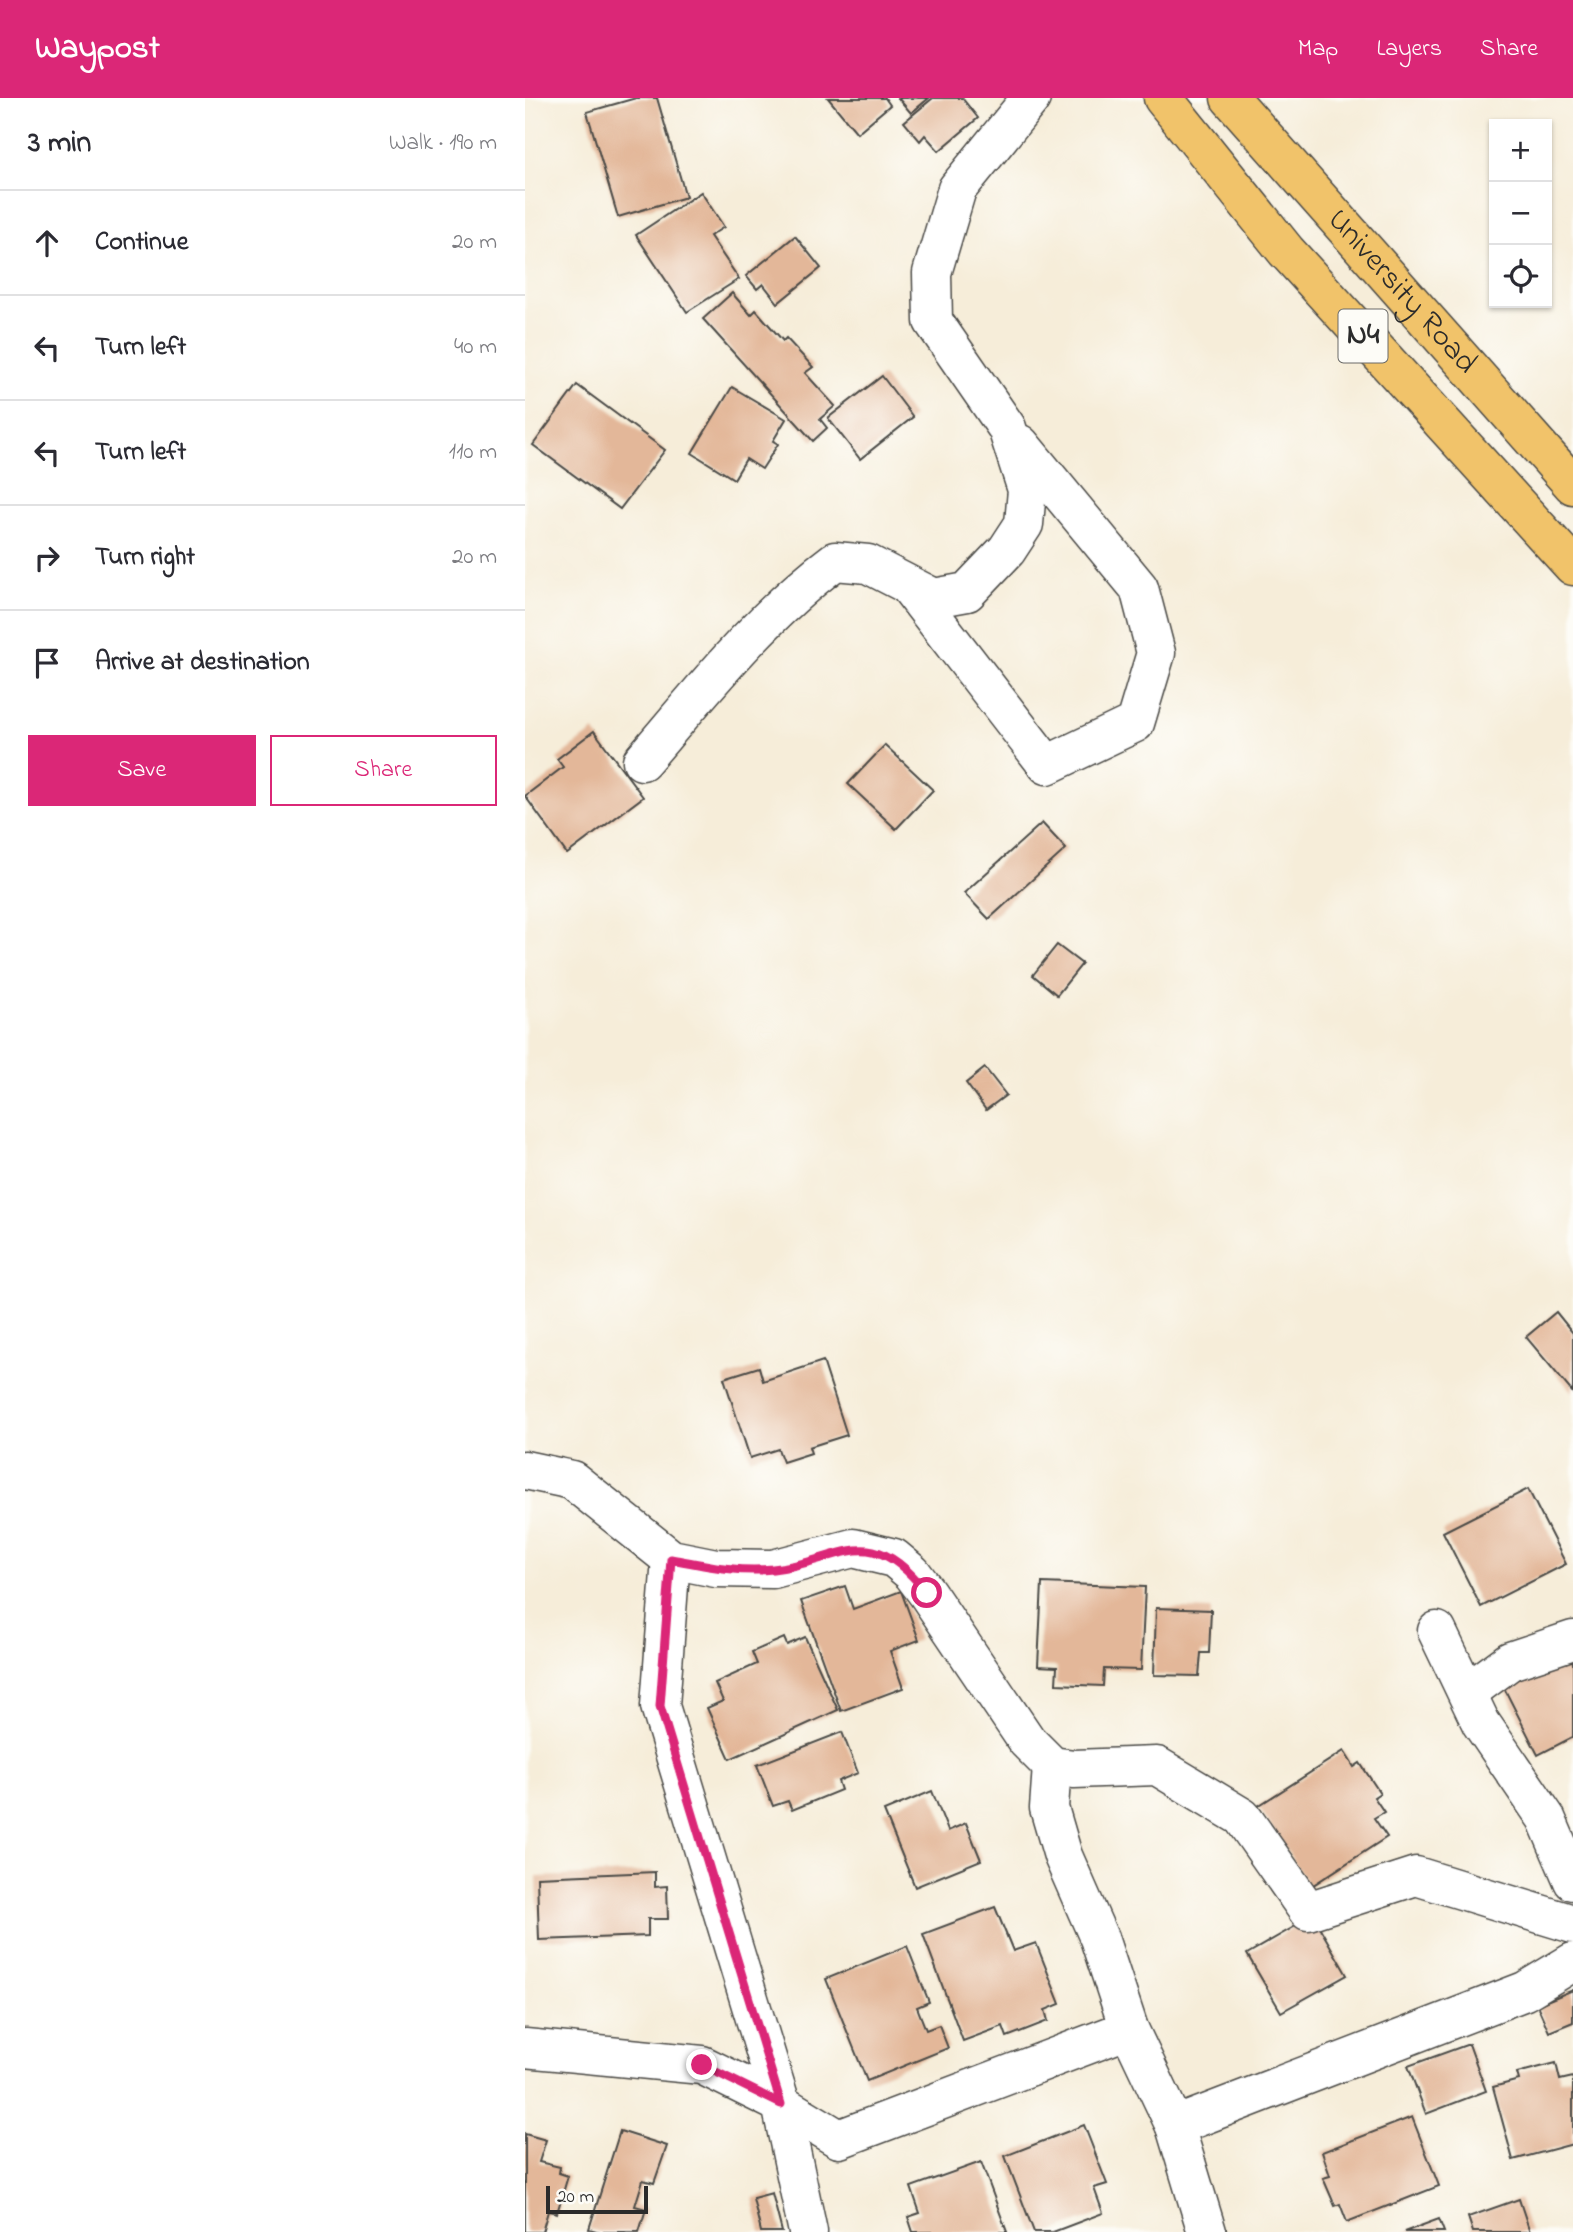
<!DOCTYPE html>
<meta charset="utf-8">
<style>
:root{--surface:#fff;--page:#f7f7f7;--text:#2b2b33;--muted:#7c7c81;--line:#e1e1e2;--accent:#db2777}
body{margin:0;font-family:"Indie Flower",sans-serif;background:var(--page);color:var(--text)}
.controls{position:absolute;right:21px;top:21px;display:grid;overflow:hidden;border-radius:0px;box-shadow:0 2px 5px #0004}
.controls button{width:63px;height:63px;display:grid;place-items:center;padding:0;border:0;border-bottom:2px solid var(--line);background:var(--surface);color:var(--text);font:35px sans-serif}
.scale{position:absolute;left:21px;bottom:18px;width:102px;box-sizing:border-box;padding-left:7px;border:4px solid #2b2b2b;border-top:0;font-size:19px;line-height:24px;white-space:nowrap;color:#2b2b2b;-webkit-text-stroke:5px #fdfcf7;paint-order:stroke}
.stop{position:absolute;width:21px;height:21px;margin:-16px;border:5px solid #db2777;border-radius:50%;background:#fff}
.stop.end{background:#db2777;border-color:#fff;box-shadow:0 2px 7px #0008}
.list{margin:0;padding:0;list-style:none}
h2{display:flex;justify-content:space-between;align-items:center;height:91px;margin:0;padding:0 28px;font-size:30px}
h2 small{font-size:23px;font-weight:400;color:var(--muted)}
.list li{display:grid;grid-template-columns:46px 1fr auto;gap:21px;align-items:center;box-sizing:border-box;height:105px;padding:0 28px;border-top:2px solid var(--line)}
.list b{display:block;font-size:26px;white-space:nowrap}
.list em{font-size:23px;font-style:normal;color:var(--muted)}
.actions{display:flex;gap:14px;padding:21px 28px}
.actions a{flex:1;padding:16px 0;border:2px solid var(--accent);border-radius:0px;text-align:center;font-size:24px;color:var(--accent)}
.actions .main{background:var(--accent);color:#fff}
.icon{flex:none;width:38px;height:38px;fill:none;stroke:currentColor;stroke-width:2;stroke-linecap:round;stroke-linejoin:round}
.map{position:relative;flex:none;width:1048px;height:2134px;overflow:hidden}
header{display:flex;align-items:center;gap:42px;box-sizing:border-box;height:98px;padding:0 35px;background:var(--accent);color:#fff}
header strong{font-size:33px}
nav{display:flex;gap:38px;margin-inline-start:auto;font-size:24px}
main{display:flex}
aside{flex:1;background:var(--surface)}
.map>svg:first-child{display:block}
.building{fill:#e3b799}
.lines{fill:none;stroke-linecap:round;stroke-linejoin:round}
.minor-casing{stroke:#494845;stroke-width:41}
.trunk-casing{stroke:#494845;stroke-width:41}
.minor{stroke:#fff;stroke-width:38}
.trunk{stroke:#f1c36a;stroke-width:38}
.route{stroke:#db2777;stroke-width:9}
.labels{text-anchor:middle;dominant-baseline:central;stroke-width:6;stroke-linejoin:round;paint-order:stroke}
.shield{fill:#fdfcf7;stroke:#6a6a68;stroke-width:2}
.shield-label{font-size:30px;font-weight:bold;fill:#2b2b2b}
.street-label{font-size:32px;fill:#2b2b2b;stroke:#fdfcf7}
</style>
<header>
<strong>Waypost</strong>
<nav><a>Map</a><a>Layers</a><a>Share</a></nav>
</header>
<main>
<aside>
<h2>3 min<small>Walk · 190 m</small></h2>
<ul class="list">
<li><svg class="icon" aria-label="ahead" viewBox="0 0 24 24"><path d="M12 20V5M6 11l6-6 6 6"/></svg><div><b>Continue</b></div><em>20 m</em></li>
<li><svg class="icon" aria-label="left" viewBox="0 0 24 24"><path d="M17 20v-9H6M10 6l-5 5 5 5"/></svg><div><b>Turn left</b></div><em>40 m</em></li>
<li><svg class="icon" aria-label="left" viewBox="0 0 24 24"><path d="M17 20v-9H6M10 6l-5 5 5 5"/></svg><div><b>Turn left</b></div><em>110 m</em></li>
<li><svg class="icon" aria-label="right" viewBox="0 0 24 24"><path d="M7 20v-9h11M14 6l5 5-5 5"/></svg><div><b>Turn right</b></div><em>20 m</em></li>
<li><svg class="icon" aria-label="arrive" viewBox="0 0 24 24"><path d="M6 21V4h12l-3 4 3 4H6"/></svg><div><b>Arrive at destination</b></div></li>
</ul>
<div class="actions"><a class="main">Save</a><a>Share</a></div>
</aside>
<div class="map">
<svg width="1048" height="2134" viewBox="0 0 1048 2134">
<rect width="100%" height="100%" fill="#fdfcf7"/>
<filter id="ink" filterUnits="userSpaceOnUse"><feTurbulence type="fractalNoise" baseFrequency=".0143" numOctaves="2"/><feDisplacementMap in="SourceGraphic" scale="14" xChannelSelector="R" yChannelSelector="G"/><feConvolveMatrix kernelMatrix="1 2 1 2 8 2 1 2 1" color-interpolation-filters="sRGB"/></filter>
<filter id="wash" filterUnits="userSpaceOnUse"><feTurbulence type="fractalNoise" baseFrequency=".00686" numOctaves="4" result="noise"/><feDisplacementMap in="SourceGraphic" scale="28" xChannelSelector="R" yChannelSelector="G"/><feGaussianBlur stdDeviation="1.57" result="paint"/><feColorMatrix in="noise" values="0 0 0 0 0 0 0 0 0 0 0 0 0 0 0 0 0 1.4 0 .05"/><feComposite in="paint" operator="in"/></filter>
<g filter="url(#wash)">
<rect width="100%" height="100%" fill="#f6edd9"/>
<g id="blocks">
<g class="building">
<polygon points="111,0 132,0 161,99 93,119 62,14"/>
<polygon points="303,0 360,0 365,7 332,35"/>
<polygon points="373,0 404,0 386,15"/>
<polygon points="408,0 437,0 453,20 414,53 400,37 395,43 379,24"/>
<polygon points="176,94 199,129 185,138 214,181 162,214 111,137"/>
<polygon points="270,138 296,170 253,205 238,186 232,191 221,178"/>
<polygon points="207,195 226,217 231,212 258,243 261,240 288,269 280,275 310,308 295,321 302,330 288,343 178,221"/>
<polygon points="357,278 388,319 335,361 303,320"/>
<polygon points="52,287 140,352 95,411 8,347"/>
<polygon points="207,289 261,321 248,343 253,346 237,371 221,361 209,381 167,355"/>
<polygon points="69,633 118,699 42,756 0,698 38,669 32,661"/>
<polygon points="360,647 408,692 371,731 323,686"/>
<polygon points="517,725 541,751 464,821 439,795"/>
<polygon points="532,847 557,866 532,897 508,877"/>
<polygon points="460,970 481,997 461,1012 441,985"/>
<polygon points="1031,1214 1048,1235 1048,1295 1001,1239"/>
<polygon points="298,1263 322,1337 284,1349 286,1355 258,1364 253,1351 225,1360 199,1280 234,1269 238,1283"/>
<polygon points="1003,1391 1041,1466 956,1509 918,1434"/>
<polygon points="517,1485 620,1489 616,1572 579,1571 578,1588 531,1586 532,1569 513,1568"/>
<polygon points="320,1488 328,1511 376,1493 394,1542 365,1553 378,1590 316,1613 276,1503"/>
<polygon points="631,1510 686,1512 684,1555 676,1555 674,1578 629,1577"/>
<polygon points="280,1539 313,1612 205,1661 182,1610 198,1603 190,1585 232,1566 227,1554 259,1540 262,1547"/>
<polygon points="1048,1550 1048,1639 1013,1657 977,1586"/>
<polygon points="317,1634 333,1675 313,1683 316,1692 267,1712 263,1703 248,1708 232,1667"/>
<polygon points="819,1653 829,1669 835,1665 855,1695 849,1699 859,1714 849,1720 862,1739 785,1789 733,1708"/>
<polygon points="407,1693 423,1733 441,1725 456,1762 390,1789 359,1713"/>
<polygon points="130,1774 130,1789 142,1788 143,1821 123,1821 123,1838 14,1842 12,1779"/>
<polygon points="470,1809 488,1853 511,1845 535,1906 520,1912 523,1923 482,1939 478,1928 438,1943 398,1836"/>
<polygon points="788,1818 822,1877 756,1914 722,1856"/>
<polygon points="382,1848 404,1904 392,1909 401,1932 414,1927 423,1950 342,1983 301,1881"/>
<polygon points="1048,1892 1048,1924 1024,1934 1012,1907"/>
<polygon points="944,1946 961,1993 901,2016 883,1968"/>
<polygon points="1031,1965 1035,1982 1048,1979 1048,2046 988,2062 968,1989 994,1982 992,1975"/>
<polygon points="887,2019 914,2088 822,2124 815,2106 810,2108 798,2080 805,2078 797,2054"/>
<polygon points="559,2027 582,2086 569,2090 578,2115 528,2134 509,2134 480,2058"/>
<polygon points="95,2033 142,2048 129,2085 118,2082 110,2108 121,2111 114,2134 75,2134 64,2131"/>
<polygon points="0,2036 21,2042 14,2064 35,2069 34,2075 43,2078 32,2115 23,2113 17,2134 0,2134"/>
<polygon points="456,2064 482,2134 388,2134 383,2119 395,2115 386,2089"/>
<polygon points="247,2095 257,2134 236,2134 228,2100"/>
<polygon points="994,2101 1005,2134 948,2134 943,2119"/>
<polygon points="914,2121 919,2134 879,2134"/>
</g>
</g>
</g>
<g filter="url(#ink)">
<use href="#blocks" fill-opacity="0" stroke="#494845" stroke-width="2"/>
<g class="lines">
<g class="minor-casing">
<g id="minor">
<polyline points="386,491 522,667 610,625 631,555 614,490 495,346"/>
<path d="M117 663C177 593 235 519 310 463L343 466 409 500 442 494 482 452 499 426 502 392 482 330 408 223 407 175 432 91 506 0"/>
<polyline points="0,1372 47,1382 146,1461 191,1470 248,1471 328,1450 369,1460 387,1475 402,1495 502,1643 527,1668 549,1671 632,1668 717,1719 783,1813 891,1778 1048,1826"/>
<polyline points="146,1461 135,1608 256,2006 314,2041 604,1931"/>
<polyline points="912,1533 956,1625 1021,1720 1048,1783"/>
<polyline points="943,1594 985,1563 1048,1542"/>
<polyline points="527,1668 524,1710 538,1758 574,1840 604,1931 650,2028"/>
<polyline points="0,1950 177,1967 256,2006 283,2134"/>
<polyline points="682,2134 650,2028 1000,1893 1048,1864"/>
</g>
</g>
<g class="trunk-casing">
<g id="trunk">
<polyline points="638,0 761,153 1048,468"/>
<path id="s1" d="M705 0 1048 387"/>
</g>
</g>
<use href="#minor" class="minor"/>
<use href="#trunk" class="trunk"/>
</g>
</g>
<g class="lines" filter="url(#ink)">
<path class="route" d="M177 1967 256 2006 135 1608 146 1461C179 1467 214 1475 248 1471 318 1464 344 1420 402 1495"/>
</g>
<g class="labels">
<rect class="shield" x="813.5" y="211.5" width="49" height="53" rx="5"/>
<g class="shield-label">
<text x="838" y="238">N4</text>
</g>
<g class="street-label">
<text stroke="none"><textPath href="#s1" startOffset="259">University Road</textPath></text>
</g>
</g>
</svg>
<div class="controls">
<button>+</button>
<button>−</button>
<button><svg class="icon" aria-label="locate" viewBox="0 0 24 24"><circle cx="12" cy="12" r="6"/><path d="M12 2v4M12 18v4M2 12h4M18 12h4"/></svg></button>
</div>
<div class="scale">20 m</div>
<div class="stop" style="left:402px;top:1495px"></div>
<div class="stop end" style="left:177px;top:1967px"></div>
</div>
</main>
